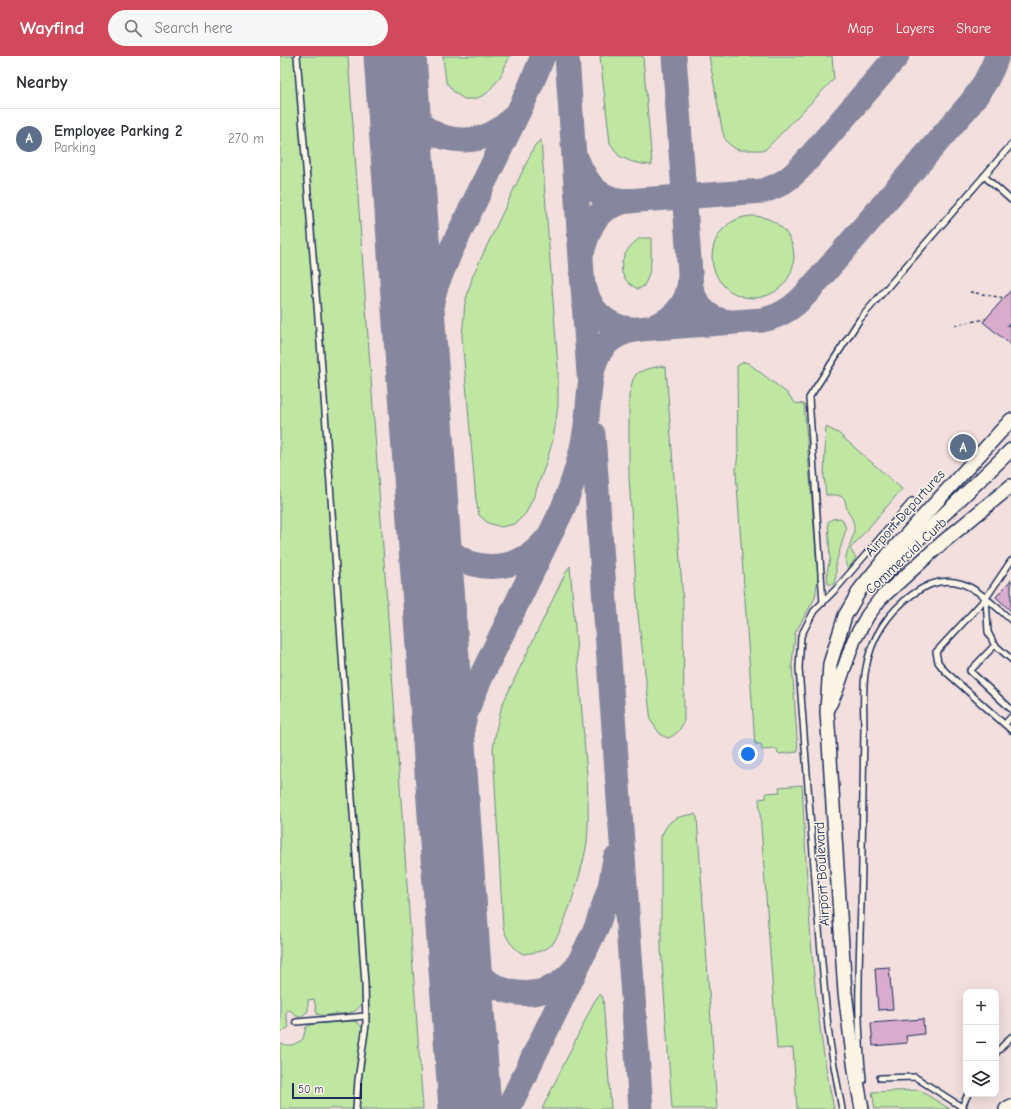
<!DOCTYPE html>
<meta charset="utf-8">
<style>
:root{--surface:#fff;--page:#f7f7f7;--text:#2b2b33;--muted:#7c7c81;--line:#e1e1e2;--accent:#d1495b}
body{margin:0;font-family:"Comic Neue",sans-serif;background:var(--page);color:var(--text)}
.controls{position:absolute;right:12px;bottom:12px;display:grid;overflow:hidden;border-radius:8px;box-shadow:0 4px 16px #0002}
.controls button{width:36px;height:36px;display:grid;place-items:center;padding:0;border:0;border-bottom:1px solid var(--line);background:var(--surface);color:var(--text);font:20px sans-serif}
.scale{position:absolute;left:12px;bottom:10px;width:70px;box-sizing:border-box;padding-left:4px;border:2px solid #1b2f5e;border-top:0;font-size:11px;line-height:14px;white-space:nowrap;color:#1b2f5e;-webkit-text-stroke:3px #fcf5e5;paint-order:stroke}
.you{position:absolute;left:468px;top:698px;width:14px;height:14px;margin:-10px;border:3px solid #fff;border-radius:50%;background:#1a73e8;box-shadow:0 0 0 6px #1a73e833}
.badge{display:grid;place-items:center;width:26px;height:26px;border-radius:50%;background:var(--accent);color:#fff;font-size:13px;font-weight:700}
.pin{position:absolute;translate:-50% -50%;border:2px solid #fff;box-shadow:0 1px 4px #0006}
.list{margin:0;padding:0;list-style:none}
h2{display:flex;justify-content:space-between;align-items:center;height:52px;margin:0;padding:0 16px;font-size:17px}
h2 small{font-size:13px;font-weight:400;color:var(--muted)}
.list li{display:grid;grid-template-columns:26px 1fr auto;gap:12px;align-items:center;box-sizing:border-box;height:60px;padding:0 16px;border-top:1px solid var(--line)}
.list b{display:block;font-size:15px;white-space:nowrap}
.list p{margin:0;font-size:13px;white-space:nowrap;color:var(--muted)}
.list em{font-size:13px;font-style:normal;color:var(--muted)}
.icon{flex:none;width:22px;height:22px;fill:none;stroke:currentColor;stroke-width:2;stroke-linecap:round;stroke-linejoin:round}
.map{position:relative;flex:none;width:731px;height:1053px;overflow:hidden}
header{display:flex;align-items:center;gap:24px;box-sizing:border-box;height:56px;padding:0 20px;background:var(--accent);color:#fff}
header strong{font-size:19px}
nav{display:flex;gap:22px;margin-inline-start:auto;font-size:14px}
.search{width:280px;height:36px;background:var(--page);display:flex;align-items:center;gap:10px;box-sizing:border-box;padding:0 14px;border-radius:22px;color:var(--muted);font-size:15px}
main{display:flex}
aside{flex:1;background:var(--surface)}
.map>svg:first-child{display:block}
.green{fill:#bfe7a2;stroke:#6d8b80}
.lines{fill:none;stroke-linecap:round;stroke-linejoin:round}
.taxiway{stroke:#86879e;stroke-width:25}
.runway{stroke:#86879e;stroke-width:63}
.building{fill:#d9abcd;stroke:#1b2f5e}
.service-casing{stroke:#1b2f5e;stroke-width:8}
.tertiary-casing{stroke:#1b2f5e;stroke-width:16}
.path{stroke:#1b2f5e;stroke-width:1.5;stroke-dasharray:3 3;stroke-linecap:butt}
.service{stroke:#fcf5e5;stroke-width:5}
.tertiary{stroke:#fcf5e5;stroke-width:13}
.labels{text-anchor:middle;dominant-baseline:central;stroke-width:3;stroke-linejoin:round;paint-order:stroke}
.street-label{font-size:14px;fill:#1b2f5e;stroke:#fcf5e5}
</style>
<header>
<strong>Wayfind</strong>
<div class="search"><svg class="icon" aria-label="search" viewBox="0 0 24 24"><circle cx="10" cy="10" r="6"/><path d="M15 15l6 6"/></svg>Search here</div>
<nav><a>Map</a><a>Layers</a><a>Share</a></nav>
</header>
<main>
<aside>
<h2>Nearby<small></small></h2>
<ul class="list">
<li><span class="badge" style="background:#5c6f8a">A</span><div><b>Employee Parking 2</b><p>Parking</p></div><em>270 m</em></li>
</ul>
</aside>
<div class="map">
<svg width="731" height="1053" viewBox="0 0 731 1053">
<rect width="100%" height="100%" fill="#f2dfde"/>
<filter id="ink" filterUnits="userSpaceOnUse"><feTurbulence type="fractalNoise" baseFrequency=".025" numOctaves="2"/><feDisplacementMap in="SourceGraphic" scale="8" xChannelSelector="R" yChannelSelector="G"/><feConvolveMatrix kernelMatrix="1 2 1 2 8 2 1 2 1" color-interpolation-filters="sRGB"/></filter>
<g filter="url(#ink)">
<g class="green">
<path d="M0 0H15L37 287 74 789 83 943C80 957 68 958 56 958 49 958 44 961 37 958L34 943 28 944V955L21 961 16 960 10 954 6 955V959L9 971 0 977Z"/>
<polygon points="20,0 68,0 143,1053 79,1053 81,1028 88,971 88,925 43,303"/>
<polygon points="163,0 230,0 219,23 206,38 195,43 184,43 174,36 166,26"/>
<polygon points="320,0 363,0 372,109 362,108 350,105 339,100 330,87"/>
<polygon points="429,0 552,0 554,23 485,94 459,94 454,92 448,87 444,81 442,73"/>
<polygon points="261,84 278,311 278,350 273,384 265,410 254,440 246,457 235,468 221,471 208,467 199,459 196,444 182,281 185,247 193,219 255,89"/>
<circle cx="473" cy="201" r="41"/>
<path d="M360 182H371C371 199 373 216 363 231L358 233C332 221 340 196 360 182Z"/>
<polygon points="464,306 468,307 507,337 515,347 524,348 538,521 535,542 515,577 512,609 518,696 498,698 497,693 482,694 481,688 475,688 456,415 458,396 457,310"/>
<path d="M381 310 386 312 403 546 404 664C401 673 398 678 388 682L381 679 371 665 358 559 349 421V340L353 323 357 317 367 313Z"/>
<path d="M546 371 558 377 622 433 570 493 576 502 568 513C560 501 575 484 574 471 574 464 570 460 567 454 566 450 566 446 564 442L558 439H546L544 420Z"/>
<polygon points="560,462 563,464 566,473 556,507 556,520 554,528 548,528 547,516 550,503 548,466 552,463"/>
<path d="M290 510 307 719C308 742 309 764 307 786 305 804 283 883 269 891 262 896 251 897 243 898 232 891 227 884 223 871L213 693 216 674 222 649 286 516Z"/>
<path d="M522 729C528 837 531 947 554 1053H517L513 992 497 993 479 743 486 742V737L500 736 499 731Z"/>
<path d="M415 758 417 761 437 1053H392L381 892V781C389 762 396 761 415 758Z"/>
<polygon points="319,939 321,939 323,942 331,1053 262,1053 314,946"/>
<path d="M72 965 77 966 83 972 77 1015 74 1053H0V987C9 991 15 989 23 983L26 971 33 968Z"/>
<polygon points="639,1034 670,1053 595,1053 592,1036"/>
</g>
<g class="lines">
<g class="taxiway">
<path d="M116 0C118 19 119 40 130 56 154 92 208 93 234 60"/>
<polyline points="287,0 309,318"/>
<path d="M394 0 411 231C416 251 429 264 450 266"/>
<path d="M297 104C308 131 320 145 351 145"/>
<path d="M303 193C311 166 317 152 346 145L483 135C500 130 511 122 523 109L617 0"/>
<path d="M305 233C320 294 410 282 410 220"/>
<polyline points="313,378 361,1053"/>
<polyline points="142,379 141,314 143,292 147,264 156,230 171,194 247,38 263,0"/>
<path d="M145 421C148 441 149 463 159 481 182 520 237 519 264 486"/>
<path d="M172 795V727L180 679 187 653 200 623 283 452C293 427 301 403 305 376 313 334 301 280 360 273L482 264C504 260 519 247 533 230L690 48C702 33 711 18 717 0"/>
<polyline points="172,799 201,1053"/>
<path d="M184 896C203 941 262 953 294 914"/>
<polyline points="228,1053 317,870 330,831 335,803"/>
</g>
<polyline class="runway" points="115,0 190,1053"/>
</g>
<g class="building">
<polygon points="731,234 731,289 703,266"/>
<polygon points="731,524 731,555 716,541"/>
<polygon points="609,911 613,953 598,954 595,912"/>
<polygon points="643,963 644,978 626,980 627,987 593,990 591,967"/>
</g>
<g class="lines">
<g class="service-casing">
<g id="service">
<polyline points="17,0 41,299 85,928 86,969 78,1024 76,1053"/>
<polyline points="704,120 731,144"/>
<polyline points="731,505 706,542 656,596 658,606 665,615 731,674"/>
<polyline points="706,542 708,576 714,588 731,603"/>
<polyline points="543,547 529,342 580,263 731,89"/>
<polyline points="715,589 690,615 731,653"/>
<polyline points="725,668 731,661"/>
<polyline points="16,966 86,960"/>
<polyline points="716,997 731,981"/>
<polyline points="600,1022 635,1021 685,1053"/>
<path d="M583 1024C580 993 578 960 579 928 579 885 582 842 582 798 583 757 583 715 584 674 584 656 582 630 586 612 591 582 608 556 633 538 675 508 699 536 731 564"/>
<polyline points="562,1053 552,999 548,972 538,863 519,612 521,580 534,555 556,533 632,445"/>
<polyline points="681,1053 688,1038"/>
</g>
</g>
<g class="tertiary-casing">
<g id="tertiary">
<polyline points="594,529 631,490 731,394"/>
<polyline points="550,648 556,635 574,584 588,559 601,542 663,486 731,430"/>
<polyline points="582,1053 575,1014 565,937 547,655 550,608 565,560 581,532 608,499 731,364"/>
<polyline points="726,1053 731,1050"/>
</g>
</g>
<g class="path">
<polyline points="690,236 724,242"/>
<polyline points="675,269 706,263"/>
<polyline points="727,270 731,265"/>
</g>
<use href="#service" class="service"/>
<use href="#tertiary" class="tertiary"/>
</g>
</g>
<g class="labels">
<g class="street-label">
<text transform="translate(625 457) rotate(-48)">Airport Departures</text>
<text transform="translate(626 500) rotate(-43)">Commercial Curb</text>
<text transform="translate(542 818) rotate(-93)">Airport Boulevard</text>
</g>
</g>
</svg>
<div class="controls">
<button>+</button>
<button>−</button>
<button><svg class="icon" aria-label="layers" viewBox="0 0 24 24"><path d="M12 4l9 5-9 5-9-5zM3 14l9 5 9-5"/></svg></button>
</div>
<div class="scale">50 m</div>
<div class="you"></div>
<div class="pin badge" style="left:683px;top:391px;background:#5c6f8a">A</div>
</div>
</main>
